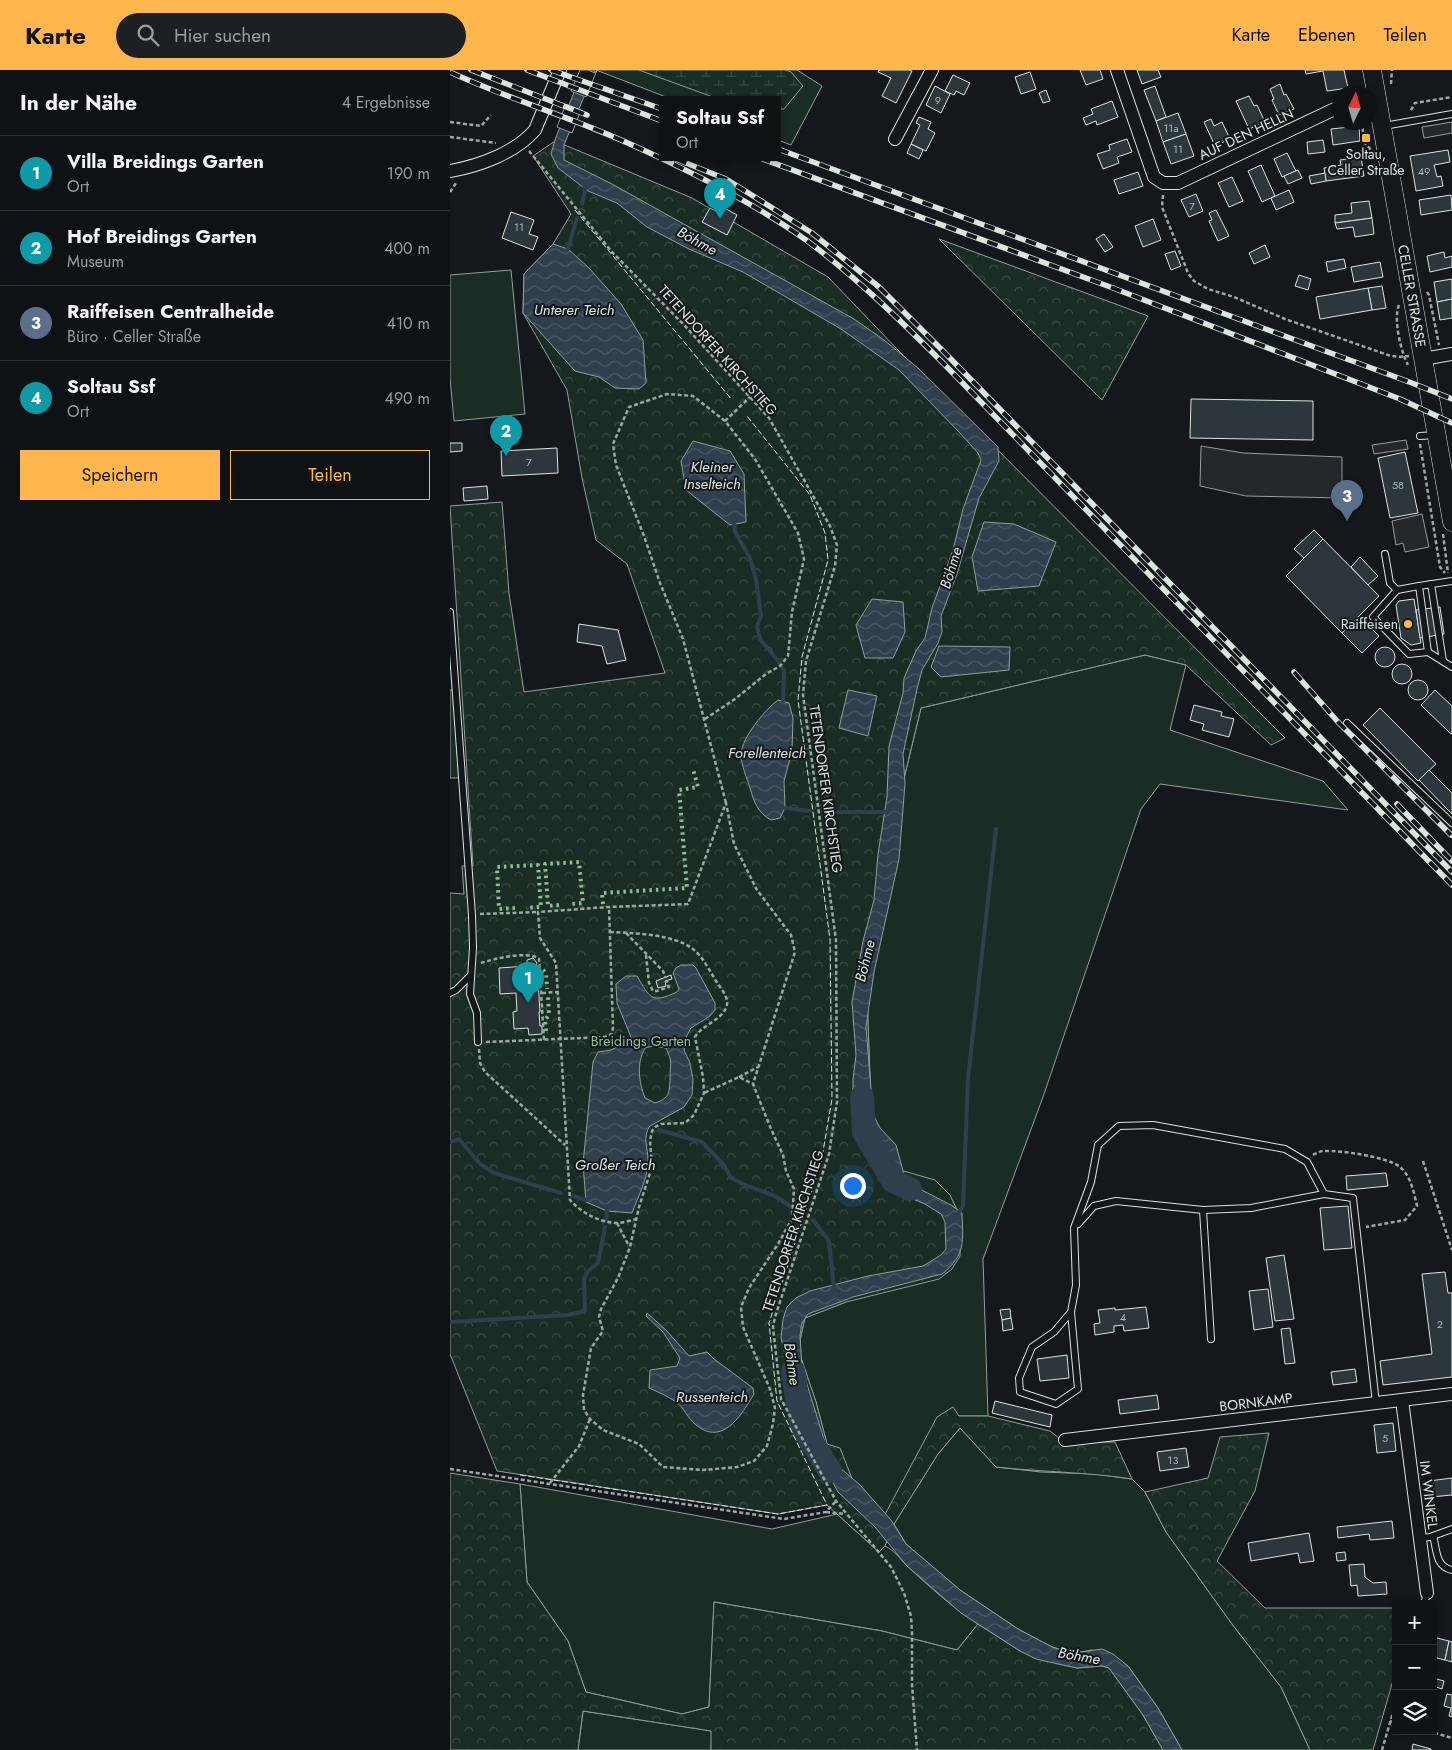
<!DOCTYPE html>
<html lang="de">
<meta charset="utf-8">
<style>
:root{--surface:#0f1215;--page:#1d2022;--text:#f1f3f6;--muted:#9b9ea0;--line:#2f3234;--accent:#ffb74d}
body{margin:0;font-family:Jost,sans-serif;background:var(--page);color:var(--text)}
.controls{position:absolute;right:15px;bottom:15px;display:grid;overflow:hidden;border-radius:0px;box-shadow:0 2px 8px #0003}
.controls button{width:45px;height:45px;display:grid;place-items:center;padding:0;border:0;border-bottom:1px solid var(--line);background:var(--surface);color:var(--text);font:25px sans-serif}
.compass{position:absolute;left:882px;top:15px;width:45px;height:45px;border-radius:50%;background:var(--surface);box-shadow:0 2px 8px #0003;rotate:5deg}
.you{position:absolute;left:402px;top:1115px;width:18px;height:18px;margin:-12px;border:4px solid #fff;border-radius:50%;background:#1a73e8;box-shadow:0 0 0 8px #1a73e833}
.badge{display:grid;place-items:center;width:32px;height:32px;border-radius:50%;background:var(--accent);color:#fff;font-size:16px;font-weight:700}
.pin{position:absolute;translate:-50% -41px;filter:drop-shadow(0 1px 2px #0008)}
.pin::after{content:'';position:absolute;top:26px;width:18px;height:15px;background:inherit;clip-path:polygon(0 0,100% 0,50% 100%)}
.popup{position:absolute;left:209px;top:26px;width:122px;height:65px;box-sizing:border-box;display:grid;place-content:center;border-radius:0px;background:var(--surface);filter:drop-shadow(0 1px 4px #0005);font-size:16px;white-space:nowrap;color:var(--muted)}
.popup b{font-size:19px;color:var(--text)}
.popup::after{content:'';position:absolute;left:50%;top:100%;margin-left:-10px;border:10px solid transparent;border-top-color:var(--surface)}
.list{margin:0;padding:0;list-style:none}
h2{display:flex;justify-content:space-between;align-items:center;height:65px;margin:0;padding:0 20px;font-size:21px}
h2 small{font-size:16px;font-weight:400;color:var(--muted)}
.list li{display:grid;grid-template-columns:32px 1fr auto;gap:15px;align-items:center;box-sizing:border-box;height:75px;padding:0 20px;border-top:1px solid var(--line)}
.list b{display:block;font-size:19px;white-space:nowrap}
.list p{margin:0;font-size:16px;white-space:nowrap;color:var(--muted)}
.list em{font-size:16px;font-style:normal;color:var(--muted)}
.actions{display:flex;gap:10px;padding:15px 20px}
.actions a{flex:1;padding:11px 0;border:1px solid var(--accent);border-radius:0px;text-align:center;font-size:18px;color:var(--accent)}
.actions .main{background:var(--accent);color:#111}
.icon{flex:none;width:28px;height:28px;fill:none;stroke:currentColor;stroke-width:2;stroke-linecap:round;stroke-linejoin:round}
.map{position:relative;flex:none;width:1002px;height:1680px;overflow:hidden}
header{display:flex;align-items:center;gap:30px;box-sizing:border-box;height:70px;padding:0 25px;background:var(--accent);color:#111}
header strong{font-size:24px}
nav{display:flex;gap:28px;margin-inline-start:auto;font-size:18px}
.search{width:350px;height:45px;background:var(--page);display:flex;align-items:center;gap:12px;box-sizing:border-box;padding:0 18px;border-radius:28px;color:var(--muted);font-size:19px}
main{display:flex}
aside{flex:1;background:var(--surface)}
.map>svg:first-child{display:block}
.grass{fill:#1a2d24;stroke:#939e99}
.forest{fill:url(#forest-crowns);stroke:#939e99}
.wetland{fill:url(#wetland-marsh);stroke:#939e99}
.parking{fill:#24282b;stroke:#939e99}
.water{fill:url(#water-waves);stroke:#939e99;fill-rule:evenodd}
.pier{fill:#14181c;stroke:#939e99}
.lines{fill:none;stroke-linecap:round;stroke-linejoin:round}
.stream{stroke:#2f3f4d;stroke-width:4}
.river{stroke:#2f3f4d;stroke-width:24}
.building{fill:#2c363c;stroke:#d8e6dc}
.lane-casing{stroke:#d8e6dc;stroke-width:8}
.street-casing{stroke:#d8e6dc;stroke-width:14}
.secondary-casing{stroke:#d8e6dc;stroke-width:19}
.path{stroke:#9da8a2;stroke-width:2.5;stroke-dasharray:4 2.5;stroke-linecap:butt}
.lane{stroke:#14181c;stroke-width:6}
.street{stroke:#14181c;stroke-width:12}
.secondary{stroke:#14181c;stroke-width:18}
.rail-casing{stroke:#d8e6dc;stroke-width:5.5}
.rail{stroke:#14181c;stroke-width:4;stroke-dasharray:11;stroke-linecap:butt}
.hedge{stroke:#8ac095;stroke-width:4;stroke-dasharray:2.5 4;stroke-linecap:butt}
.fence{stroke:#d8e6dc;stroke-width:1;stroke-dasharray:6 2.5;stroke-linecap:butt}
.poi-dot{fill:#ffb74d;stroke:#14181c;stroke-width:2}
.labels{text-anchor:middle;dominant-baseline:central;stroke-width:4;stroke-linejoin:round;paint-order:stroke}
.number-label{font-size:11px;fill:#adbab4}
.street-label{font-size:14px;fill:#d8e6dc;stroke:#14181c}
.poi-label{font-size:14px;fill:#d8e6dc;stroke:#14181c}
.park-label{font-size:14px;fill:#8ac095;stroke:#14181c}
.water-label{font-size:15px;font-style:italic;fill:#d8e6dc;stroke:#14181c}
</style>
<header>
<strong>Karte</strong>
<div class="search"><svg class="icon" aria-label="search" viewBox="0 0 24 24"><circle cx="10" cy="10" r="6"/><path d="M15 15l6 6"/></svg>Hier suchen</div>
<nav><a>Karte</a><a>Ebenen</a><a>Teilen</a></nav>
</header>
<main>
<aside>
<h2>In der Nähe<small>4 Ergebnisse</small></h2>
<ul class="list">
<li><span class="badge" style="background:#0f9aa8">1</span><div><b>Villa Breidings Garten</b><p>Ort</p></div><em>190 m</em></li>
<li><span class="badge" style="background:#0f9aa8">2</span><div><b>Hof Breidings Garten</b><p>Museum</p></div><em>400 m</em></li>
<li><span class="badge" style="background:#5c6f8a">3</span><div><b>Raiffeisen Centralheide</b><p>Büro · Celler Straße</p></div><em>410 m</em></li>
<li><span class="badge" style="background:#0f9aa8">4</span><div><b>Soltau Ssf</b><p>Ort</p></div><em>490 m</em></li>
</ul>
<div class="actions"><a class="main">Speichern</a><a>Teilen</a></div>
</aside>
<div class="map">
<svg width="1002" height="1680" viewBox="0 0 1002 1680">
<defs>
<pattern id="forest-crowns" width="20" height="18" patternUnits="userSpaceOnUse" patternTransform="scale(1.25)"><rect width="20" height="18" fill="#1a2d24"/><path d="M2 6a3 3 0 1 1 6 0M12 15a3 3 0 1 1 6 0" fill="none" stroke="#3b4b43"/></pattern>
<pattern id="wetland-marsh" width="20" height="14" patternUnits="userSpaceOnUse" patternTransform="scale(1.25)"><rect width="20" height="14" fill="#1a2d24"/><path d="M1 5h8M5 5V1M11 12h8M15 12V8" fill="none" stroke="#3b4b43"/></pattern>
<pattern id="water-waves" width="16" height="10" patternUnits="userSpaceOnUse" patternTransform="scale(1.25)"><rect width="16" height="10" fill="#2f3f4d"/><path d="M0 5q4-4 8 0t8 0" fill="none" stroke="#4c5b66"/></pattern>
</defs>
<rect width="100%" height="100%" fill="#14181c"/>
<g class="grass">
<polygon points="146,0 347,0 372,16 341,75 328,70 328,30 224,30"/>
<polygon points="61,200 75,344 4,351 0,308 0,205"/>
<polygon points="695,585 736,595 720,660 873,711 898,740 710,714 691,739 593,1027 533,1189 538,1346 509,1346 432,1450 377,1374 366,1332 348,1279 355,1248 396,1232 443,1098 422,1062 417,926 450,725 471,638"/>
<polygon points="0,620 3,620 9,708 0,708"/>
<polygon points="510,1358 546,1397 591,1402 645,1404 682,1409 695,1422 716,1462 782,1554 831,1617 860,1680 732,1680 708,1638 678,1596 642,1580 631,1582 619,1582 602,1577 568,1559 510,1520 456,1474 444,1454 488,1384"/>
<path d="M70 1414 322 1459 387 1444 429 1482 435 1476C445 1481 450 1489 458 1497 480 1517 503 1538 528 1554L507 1580 432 1561 264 1532 259 1637 232 1644 136 1622 118 1571 77 1512Z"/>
<polygon points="133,1641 262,1661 261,1680 128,1680"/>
</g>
<g class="forest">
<path d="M105 71 242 128 378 207 448 280 835 668 821 675 736 595 695 585 471 638 450 725 417 926 422 1062 443 1098 485 1110 500 1125 511 1148 510 1186 502 1199 489 1209 396 1232 355 1248 348 1279 366 1332 377 1374 390 1378 412 1434 432 1450 487 1347 503 1337 509 1346H538L600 1361 614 1372H665L682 1409C637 1402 591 1402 546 1397L510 1358 488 1384 444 1454 435 1476 429 1482 377 1435 328 1444 47 1401 0 1284V823L14 824 12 796H23L0 436 52 432 59 523 74 622 215 603 177 494 146 470 132 408 117 320 73 243 74 204 103 174 121 144 83 86Z"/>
<polygon points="489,169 698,246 652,330"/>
<polygon points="819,1363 805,1421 767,1491 815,1538 946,1538 946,1600 923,1680 860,1680 831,1617 782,1554 716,1462 695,1422 758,1408 770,1367"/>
<polygon points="0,1403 70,1414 77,1512 118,1571 136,1622 232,1644 259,1637 264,1532 432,1561 507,1580 528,1554 570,1581 627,1598 652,1596 659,1598 693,1645 713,1680 261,1680 261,1661 133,1641 128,1680 0,1680"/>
</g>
<polygon class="wetland" points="189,0 336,0 341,2 353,16 334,39 328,39 328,30 271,30"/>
<g class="parking">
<polygon points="1002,52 1002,63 974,68 972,57"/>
<polygon points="956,370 958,379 924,384 922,375"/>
<polygon points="751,376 793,383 892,387 892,428 796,426 750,416"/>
<polygon points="972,444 979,477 955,482 953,473 946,475 942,451"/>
</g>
<g class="water">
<path d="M133 0H145L114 75V90L162 114 404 249 434 270 468 298 548 377 549 391 529 428 507 504 491 546 492 562 488 573 472 600 467 619 453 684 455 713 449 789 424 902 416 957 423 1044 430 1058 446 1075 456 1112 501 1135 512 1143C513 1171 516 1185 492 1204L403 1227 358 1244 352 1253 350 1265 352 1298 377 1379 389 1397 410 1415 441 1450 456 1474 510 1520 568 1559 602 1577 619 1582H631L652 1579 663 1584 678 1596 708 1638 732 1680H713L693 1645 659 1598 652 1596 627 1598 608 1594 586 1589 570 1581 511 1543 457 1496 425 1457 388 1422 358 1365 353 1346 346 1329 331 1268 333 1249 337 1237 346 1228 360 1221 418 1206 473 1196 491 1185 496 1179 495 1152 491 1144 475 1134 458 1127 444 1117 438 1106 434 1091 412 1056 403 1027V1009L406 985 402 932 413 871 424 830 428 784 437 727 439 676 453 623 454 608 466 581 475 568 482 538 503 480 513 439 531 390 528 383 509 362 449 300 391 259 293 202 239 179 197 157 167 133 138 121 108 98 101 84 106 67Z"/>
<polygon points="103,174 118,179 139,198 171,234 193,270 196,313 189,319 165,318 149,307 125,301 73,243 74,204"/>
<polygon points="243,371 280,381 294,404 296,452 280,455 236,420 231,391"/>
<polygon points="534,452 564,454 606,472 589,516 528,521 522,487"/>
<polygon points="422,529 453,532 455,562 443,588 415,588 406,555"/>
<polygon points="489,576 560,577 559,600 491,607 481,597"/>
<polygon points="398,620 427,626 418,666 389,658"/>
<path d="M328 630 339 633 343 648 342 681 334 711 335 738 330 748 321 750C308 743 304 732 300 718 297 708 291 695 291 684 292 667 315 640 328 630Z"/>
<path d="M231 895H243L246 898 265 933V940L260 946 241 958 235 969 234 980 240 993 243 1010 242 1025 234 1037 200 1056C192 1067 198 1078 198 1090 198 1109 188 1126 182 1143L157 1141 136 1132 133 1094 143 992 148 982 161 980 180 970 181 967 167 933 166 914 176 906H187C200 928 201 934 227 922L229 919 223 903 226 898ZM203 976 216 978C223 992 220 994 220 1009 219 1023 220 1028 205 1033L195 1028C189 1012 186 994 195 978Z"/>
<path d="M197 1243 216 1260 239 1286 257 1282 264 1289 303 1318 304 1324C292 1344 273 1377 246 1355 238 1349 233 1336 226 1332 218 1326 208 1322 199 1318L200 1300 227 1296 230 1288 213 1262 196 1246Z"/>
</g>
<g class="pier">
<polygon points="130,0 138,0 145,3 147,0 136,27 121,21"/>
<polygon points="116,34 131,40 122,63 107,57"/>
</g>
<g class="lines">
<g class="stream">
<polyline points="132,134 135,121 134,113"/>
<polyline points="118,179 127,148"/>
<polyline points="284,454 285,462 300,488 306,509 311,546 307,556 310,569 329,592 334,601 333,631"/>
<polyline points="335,738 360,741"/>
<polyline points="373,742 438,742"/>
<polyline points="209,1060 252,1072 273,1094 281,1108 295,1115 325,1126 340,1136"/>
<polyline points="0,1072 9,1069 30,1094 44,1103 111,1123"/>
<polyline points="123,1126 136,1130"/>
<polyline points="345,1137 354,1142"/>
<polyline points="508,1144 513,1136 518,1008 546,759"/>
<polyline points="156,1150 157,1141"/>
<polyline points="363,1150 379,1171 384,1219"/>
<polyline points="0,1252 118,1245 135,1241 134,1209 138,1201 148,1193 155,1157"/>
</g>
<g class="river">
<polyline points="412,1027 414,1062 443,1111 460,1119"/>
<polyline points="343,1301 351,1355 380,1401"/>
</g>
</g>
<g class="building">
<polygon points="429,0 459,0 462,1 446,33 432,26 441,8 428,2"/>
<polygon points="630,0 650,0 653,9 636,15"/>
<polygon points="687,0 708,0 711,7 692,14"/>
<polygon points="855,0 894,0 898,18 877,21 873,1 856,4"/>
<polygon points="580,2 586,19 571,24 565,7"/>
<polygon points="503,5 520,13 514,25 506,21 504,25 495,21"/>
<polygon points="830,14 834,25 836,24 844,39 829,45 822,30 824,29 820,19"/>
<polygon points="485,16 500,24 491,43 476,35"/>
<polygon points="705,16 716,47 706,51 694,20"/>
<polygon points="596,20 600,31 593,33 589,23"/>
<polygon points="799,26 804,36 807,35 815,52 799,59 786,31"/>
<polygon points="662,31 668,47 647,55 646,51 636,55 633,48 643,44 641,39"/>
<polygon points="728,43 736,64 713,72 706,51"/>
<polygon points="469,47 481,52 478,59 485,63 476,81 461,74 470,55 466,53"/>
<polygon points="761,49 764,56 772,52 780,69 765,76 754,52"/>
<polygon points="909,56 910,71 883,75 881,59"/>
<polygon points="736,64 744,86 721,94 713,72"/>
<polygon points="677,69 682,82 667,87 669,93 653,99 647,84 660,80 659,75"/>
<polygon points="873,70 875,82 858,84 857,72"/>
<polygon points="461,74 473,80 469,89 457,83"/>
<polygon points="998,80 1000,92 984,95 987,107 991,106 993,116 966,121 960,86"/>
<polygon points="837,83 846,101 832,107 824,89"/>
<polygon points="911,87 914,106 876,111 874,98 891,95 890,90"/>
<polygon points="811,95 825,126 812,132 798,101"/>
<polygon points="848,100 852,108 838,114 834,106"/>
<polygon points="688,102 693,116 669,124 664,110"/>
<polygon points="875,103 876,111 861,114 859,106"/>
<polygon points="782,107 793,131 779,137 768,113"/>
<polygon points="839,120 844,132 826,140 821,128"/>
<polygon points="746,124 753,141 739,147 731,130"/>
<polygon points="1001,125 1002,140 971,145 969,130"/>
<polygon points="919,131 922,148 885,153 885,145 902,143 901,133"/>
<polygon points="271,136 287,145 277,165 252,152 260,138 268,142"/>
<polygon points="766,140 779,166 768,171 759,151 762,150 759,143"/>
<polygon points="61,142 84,150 79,164 88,167 83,180 52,168"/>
<polygon points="922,148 924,164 905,167 903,157 887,159 885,153"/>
<polygon points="703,149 711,170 693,177 685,156"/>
<polygon points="654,164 663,177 655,182 646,169"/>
<polygon points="815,175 820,187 804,194 799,183"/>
<polygon points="725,181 731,196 721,200 715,184"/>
<polygon points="994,182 995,188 1002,186 1002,197 980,202 977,186"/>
<polygon points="894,189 896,198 878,202 876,192"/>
<polygon points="930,192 933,207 904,212 901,197"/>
<polygon points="849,205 861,209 858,220 845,216"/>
<polygon points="1002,209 1002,229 987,232 984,212"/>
<polygon points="932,216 936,238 922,240 918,218"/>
<polygon points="918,218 922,240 870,249 866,227"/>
<polygon points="1002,229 1002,248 990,250 987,232"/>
<polygon points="741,329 863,331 863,370 740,368"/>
<polygon points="0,373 12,373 12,381 0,382"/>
<polygon points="107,378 108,403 52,406 51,381"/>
<polygon points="955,382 968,443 940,448 928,388"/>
<polygon points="37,416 38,429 14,431 13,418"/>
<polygon points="864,460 873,469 854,488 844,479"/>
<polygon points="873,469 929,526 892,563 836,506"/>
<polygon points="910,487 928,506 918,515 901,497"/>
<polygon points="964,529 971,573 961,575 951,568 946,535 949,531"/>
<polygon points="990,537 994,564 970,568 966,540"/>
<polygon points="909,546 929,566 912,583 892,563"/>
<polygon points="129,554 168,560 176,590 157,594 152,576 127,572"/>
<circle cx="935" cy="587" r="10"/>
<circle cx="952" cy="604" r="10"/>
<circle cx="968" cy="620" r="10"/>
<polygon points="985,620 1002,636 1002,663 1001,664 971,635"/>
<polygon points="744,635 772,642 771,646 784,649 779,667 752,660 754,654 740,650"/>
<polygon points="930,638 986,694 968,711 913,655"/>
<polygon points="979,700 1002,723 1002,744 969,710"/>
<polygon points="83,888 87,893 86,896 87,896 90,942 89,942 90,956 92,956 92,964 79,965 78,958 64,959 63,942 67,941 66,923 50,924 49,898 77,896 77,890"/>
<polygon points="221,905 222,909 215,911 216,916 208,918 206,911"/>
<polygon points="936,1103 938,1116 897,1120 896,1106"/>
<polygon points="898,1136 902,1178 874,1180 870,1138"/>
<polygon points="834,1185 844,1249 825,1251 816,1188"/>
<polygon points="995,1202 998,1223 1002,1223 1002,1307 933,1315 930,1291 982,1284 972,1204"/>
<polygon points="818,1219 823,1257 804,1260 799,1221"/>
<polygon points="696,1237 699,1258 674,1261 673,1255 664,1256 664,1262 645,1265 644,1254 650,1253 648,1240 665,1238 665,1240"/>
<polygon points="560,1239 561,1248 552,1250 550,1240"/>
<polygon points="561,1248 563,1259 553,1261 552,1250"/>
<polygon points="840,1258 845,1293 835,1294 831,1259"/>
<polygon points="617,1285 619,1308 590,1311 587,1289"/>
<polygon points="905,1299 907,1312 883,1315 881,1302"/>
<polygon points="707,1325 709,1339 670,1344 668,1330"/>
<polygon points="545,1331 602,1345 600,1357 542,1343"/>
<polygon points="943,1353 946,1381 927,1383 924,1355"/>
<polygon points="736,1378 739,1397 710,1401 707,1382"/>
<polygon points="1002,1408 1002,1425 981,1427 979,1411"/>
<polygon points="942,1451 944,1468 920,1470 919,1464 888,1468 887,1457"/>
<polygon points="859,1463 864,1491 850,1493 848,1483 801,1491 798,1473"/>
<polygon points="895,1482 896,1490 887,1491 886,1483"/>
<polygon points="914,1494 915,1507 923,1513 936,1512 937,1524 908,1526 907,1515 901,1516 899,1495"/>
<polygon points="983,1567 999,1571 995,1590 983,1587"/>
<polygon points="999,1571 1002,1572 1002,1592 995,1590"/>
<polygon points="983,1608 994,1611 992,1619 983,1616"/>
<polygon points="997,1624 1002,1625 1002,1647 999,1646 1001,1638 994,1636"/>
<polygon points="963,1674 981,1679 981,1680 962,1680"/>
</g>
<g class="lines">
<g class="lane-casing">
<g id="lane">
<polyline points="934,56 1002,44"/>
<polyline points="970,366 986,365"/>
<polyline points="935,484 940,513 947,520"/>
<polyline points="1002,511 969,516 978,582 1002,597"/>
<polyline points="981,514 993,591"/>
<polyline points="969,516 947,520 923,547 959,584 978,582"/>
<polyline points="0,542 22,845 23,878 20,924 27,943 28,972"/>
<polyline points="897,653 1002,753"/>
<polyline points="0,923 6,920 20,906"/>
<polyline points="753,1140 761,1269"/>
<polyline points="628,1154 644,1136 666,1131 753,1140 801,1138 874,1124"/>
<polyline points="621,1242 628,1319 606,1334 570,1322 569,1308 582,1277 604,1262 621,1242 626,1215 624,1158 641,1112 648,1075 669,1056 703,1055 835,1079 857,1092 874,1124 903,1128 926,1333"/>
<path d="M983 1466C987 1479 985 1497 1002 1500"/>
<polyline points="970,1468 980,1467 1002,1459"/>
<polyline points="974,1534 977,1523"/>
</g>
</g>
<g class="street-casing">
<g id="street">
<polyline points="667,0 704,107 713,113 728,113 889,37"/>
<polyline points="445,69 482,0"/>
<path d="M0 101C29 96 65 83 85 60L110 0"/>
<polyline points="973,289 1002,284"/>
<polyline points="952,1330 977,1523"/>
<polyline points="615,1370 1002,1324"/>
</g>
</g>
<g class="secondary-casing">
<polyline id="secondary" points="922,0 1002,452"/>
</g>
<g class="path">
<polyline points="941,14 942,0"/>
<polyline points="961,40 965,33 1002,27"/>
<polyline points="0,52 31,56 41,45"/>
<polyline points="912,52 914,72 921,80"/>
<polyline points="0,67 46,73"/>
<polyline points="79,81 162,182 235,256 319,348 380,456 387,475 385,496 356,591 353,625 386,870 387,1032 379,1084 325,1247 323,1257 331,1329 386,1431 441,1497 454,1523 461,1546 462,1563 462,1615 467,1680"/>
<polyline points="0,122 6,113"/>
<polyline points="713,125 712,137 738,203 744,211 758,219 784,227 835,249 938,285 948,287 959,286"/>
<polyline points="977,222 979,225 989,275"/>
<path d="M949 235C943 249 951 282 958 295"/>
<polyline points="275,351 243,326 217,324 179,337 163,374 166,395 194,466 210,513 233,569 276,733"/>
<polyline points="970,374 990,497 995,503"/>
<polyline points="993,464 998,503"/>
<polyline points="255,649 285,629 316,604 330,596 338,586 342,542 354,489 348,463 305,389 275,351 300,327"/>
<polyline points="30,844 88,842"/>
<path d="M160 862C183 863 224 864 243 879 254 888 260 902 268 914 273 921 280 930 276 938 270 951 252 955 245 967L253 1007 254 1023 244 1045 235 1053 211 1054 205 1057 202 1061 200 1071 202 1097 189 1137 180 1177 168 1208 151 1239 149 1247 153 1261 141 1278 133 1325 134 1340 140 1349 153 1360 189 1374 213 1397 254 1400 287 1397 304 1391 317 1376 323 1354 325 1338 320 1319 293 1257 291 1237 299 1218 328 1174 342 1149 344 1119 336 1101 333 1085 321 1059 303 1014 289 1007 254 1023"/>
<polyline points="176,863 213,901 216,908"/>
<polyline points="196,885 199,913 203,921 207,921 219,917 217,911"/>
<path d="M31 893C43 889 78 880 89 889L94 970"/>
<polyline points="92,923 108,922"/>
<polyline points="36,972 155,967 162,964 163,958 159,837"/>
<polyline points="29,979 30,993 35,1002 115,1075"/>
<polyline points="289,1007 308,997"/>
<path d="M863 1085C867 1083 870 1081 874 1081 890 1080 938 1087 950 1097 961 1106 964 1123 967 1136L955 1150 916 1157"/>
<polyline points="973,1091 1002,1180"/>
<path d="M187 1149C181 1150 173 1153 167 1153 148 1152 132 1143 120 1130L106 893 90 868 88 842 159 837 238 834 276 733 284 774 307 820 341 865 345 882 303 1014"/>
<polyline points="167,1153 179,1176"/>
<polyline points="0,1399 334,1449 376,1442 386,1431"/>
<polyline points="100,1413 129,1376 140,1349"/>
<polyline points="376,1442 395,1444"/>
<polyline points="940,1651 946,1653"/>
<polyline points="978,1661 1002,1668"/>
<polyline points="932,1680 946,1632"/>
</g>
<use href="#lane" class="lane"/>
<use href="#street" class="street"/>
<use href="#secondary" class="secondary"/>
<g class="rail-casing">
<g id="rail">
<polyline points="21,0 137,45"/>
<polyline points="77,0 212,51"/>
<polyline points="101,0 212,39"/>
<path d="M0 2C58 29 121 47 180 74 238 100 304 133 356 170 406 207 450 250 494 294L1002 815"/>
<polyline points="328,79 962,313 1002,329"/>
<polyline points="310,88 663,218 950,329 1002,353"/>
<polyline points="226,89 276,109 362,163 429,217 495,283 1002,802"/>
<polyline points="844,602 888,652 1001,765"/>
<polyline points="947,734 1002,791"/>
</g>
</g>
<use href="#rail" class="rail"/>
<g class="hedge">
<polyline points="153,834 152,823 237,818 229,720 248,717 243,699"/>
<polyline points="109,835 98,836 95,794 129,792 133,833 121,834"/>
<polyline points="65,838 49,839 47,797 88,795 91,837 76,838"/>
<polyline points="93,900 96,903 97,919"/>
<polyline points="96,961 95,950 99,945 98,927"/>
</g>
<g class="fence">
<polyline points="125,140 282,330"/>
<polyline points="70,1405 328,1444 377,1435 327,1331 319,1253 371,1093 382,1029 380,869 348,630 352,587 378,490 375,463 360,425 297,346"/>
</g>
</g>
<g class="poi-dot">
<rect x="911" y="63" width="10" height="10" rx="2.5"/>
<circle cx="958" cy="554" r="5"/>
</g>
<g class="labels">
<g class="number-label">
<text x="488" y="30">9</text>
<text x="721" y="58">11a</text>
<text x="728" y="79">11</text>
<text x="974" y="101">49</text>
<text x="742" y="136">7</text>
<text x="69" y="157">11</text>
<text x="79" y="392">7</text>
<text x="948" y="415">58</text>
<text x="673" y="1247">4</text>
<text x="990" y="1254">2</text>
<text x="935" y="1368">5</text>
<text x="723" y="1390">13</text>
</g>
<g class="street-label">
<text transform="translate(796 64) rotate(-25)">AUF DEN HELLN</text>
<text transform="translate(962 226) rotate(80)">CELLER STRASSE</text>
<text transform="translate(268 280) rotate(48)">TETENDORFER KIRCHSTIEG</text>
<text transform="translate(376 719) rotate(82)">TETENDORFER KIRCHSTIEG</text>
<text transform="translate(343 1161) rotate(-72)">TETENDORFER KIRCHSTIEG</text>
<text transform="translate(806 1332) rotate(-7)">BORNKAMP</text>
<text transform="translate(979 1425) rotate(83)">IM WINKEL</text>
</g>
<g class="poi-label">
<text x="916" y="84">Soltau,<tspan x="916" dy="16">Celler Straße</tspan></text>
<text x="948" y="554" text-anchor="end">Raiffeisen</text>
</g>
<g class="park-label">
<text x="191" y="971">Breidings Garten</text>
</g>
<g class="water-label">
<text transform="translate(247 171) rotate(29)">Böhme</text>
<text x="124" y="240">Unterer Teich</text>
<text x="262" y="397">Kleiner<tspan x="262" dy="17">Inselteich</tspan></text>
<text transform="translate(501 498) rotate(-73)">Böhme</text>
<text x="317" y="683">Forellenteich</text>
<text transform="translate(415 891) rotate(-76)">Böhme</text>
<text x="165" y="1095">Großer Teich</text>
<text transform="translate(342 1294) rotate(82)">Böhme</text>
<text x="262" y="1327">Russenteich</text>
<text transform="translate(629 1586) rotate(10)">Böhme</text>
</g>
</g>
</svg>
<div class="controls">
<button>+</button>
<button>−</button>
<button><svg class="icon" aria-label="layers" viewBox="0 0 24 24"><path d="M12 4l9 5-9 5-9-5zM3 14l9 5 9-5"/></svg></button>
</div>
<svg class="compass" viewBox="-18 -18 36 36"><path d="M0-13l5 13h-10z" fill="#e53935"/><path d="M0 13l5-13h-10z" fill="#9b9ea0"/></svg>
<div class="you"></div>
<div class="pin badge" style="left:78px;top:933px;background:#0f9aa8">1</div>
<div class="pin badge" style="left:56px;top:386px;background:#0f9aa8">2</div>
<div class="pin badge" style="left:897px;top:451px;background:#5c6f8a">3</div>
<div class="pin badge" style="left:270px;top:149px;background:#0f9aa8">4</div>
<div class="popup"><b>Soltau Ssf</b>Ort</div>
</div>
</main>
